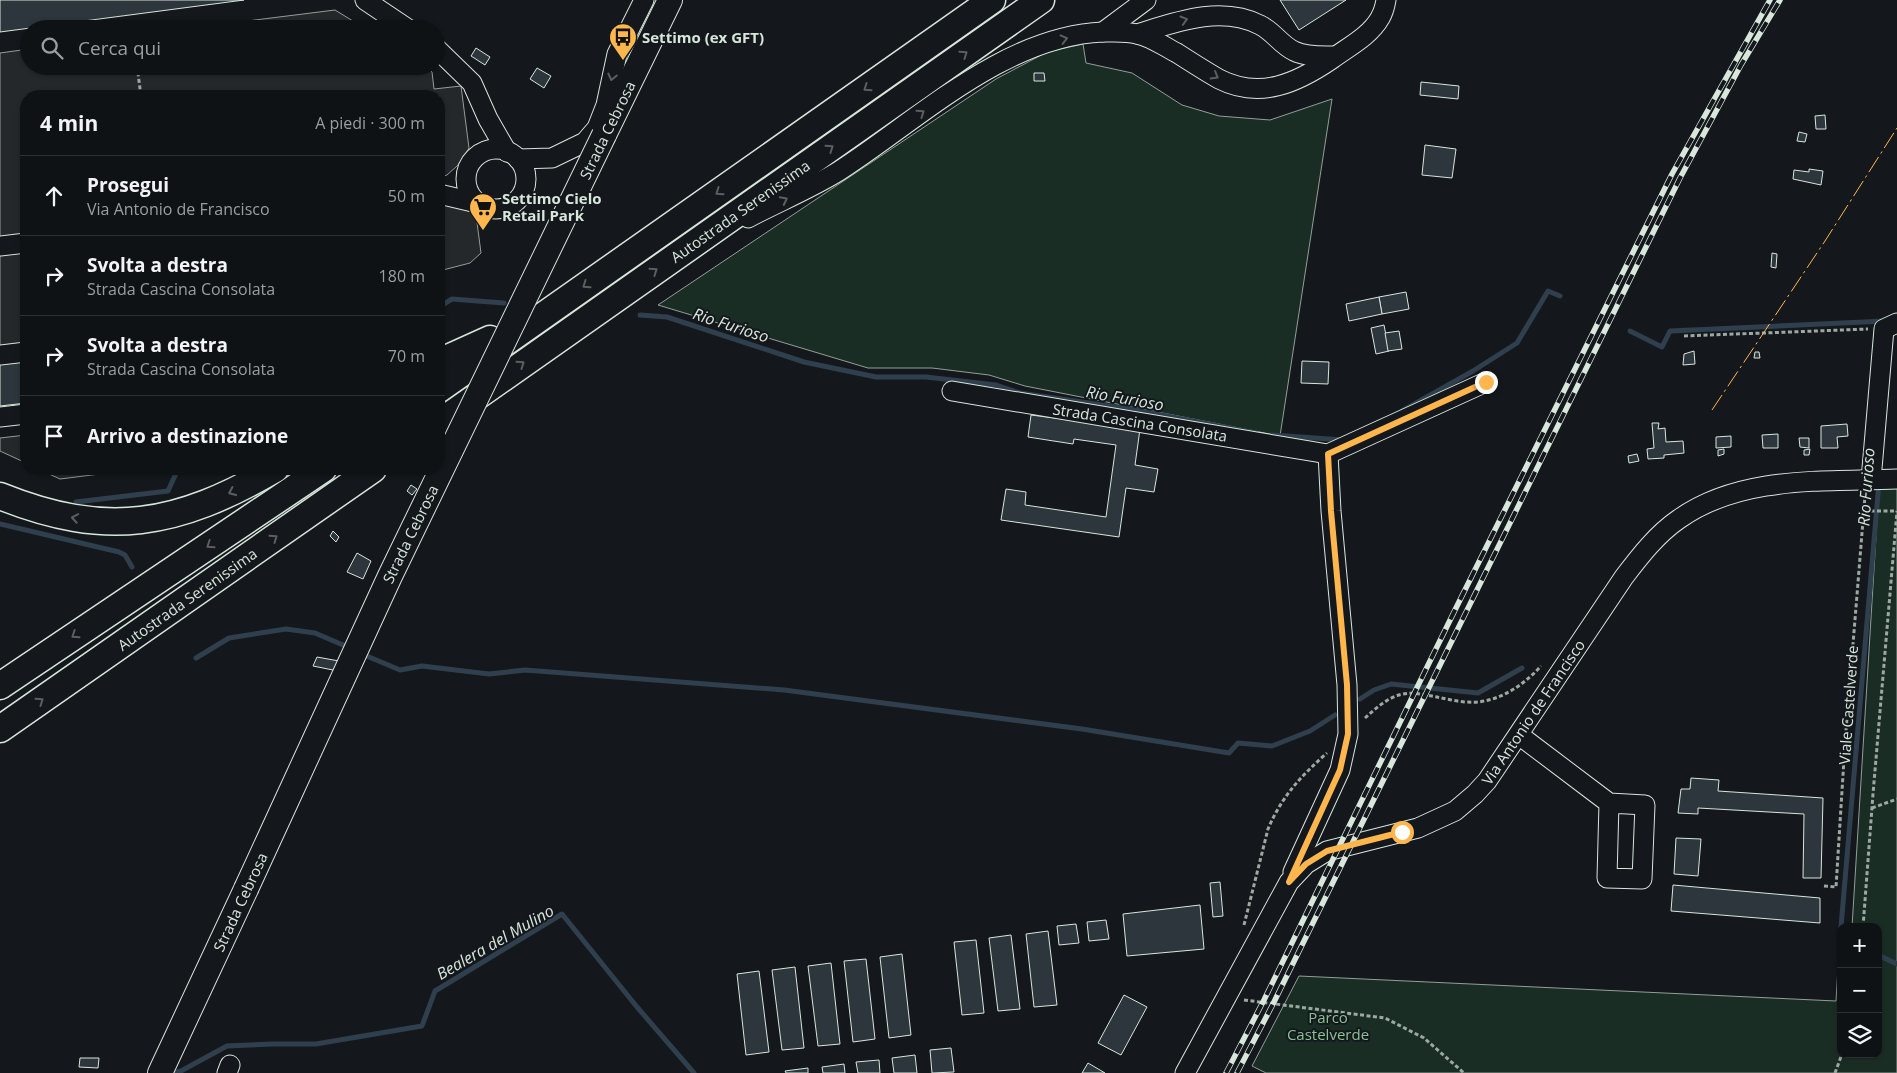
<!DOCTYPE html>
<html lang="it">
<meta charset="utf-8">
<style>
:root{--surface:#0f1215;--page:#1d2022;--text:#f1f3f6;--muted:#9b9ea0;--line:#2f3234}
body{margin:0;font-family:"Open Sans",sans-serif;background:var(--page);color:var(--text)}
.controls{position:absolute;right:15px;bottom:15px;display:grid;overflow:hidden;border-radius:10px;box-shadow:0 1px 4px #0004}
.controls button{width:45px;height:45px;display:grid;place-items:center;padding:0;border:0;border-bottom:1px solid var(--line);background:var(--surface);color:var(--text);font:25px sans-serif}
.stop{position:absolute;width:15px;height:15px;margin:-11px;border:4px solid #ffb74d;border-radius:50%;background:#fff}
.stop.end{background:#ffb74d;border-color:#fff;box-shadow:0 1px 5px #0008}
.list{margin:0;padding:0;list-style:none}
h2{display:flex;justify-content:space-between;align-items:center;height:65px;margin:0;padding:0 20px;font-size:21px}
h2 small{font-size:16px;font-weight:400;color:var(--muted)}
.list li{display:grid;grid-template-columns:32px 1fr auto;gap:15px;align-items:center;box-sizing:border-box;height:80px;padding:0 20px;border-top:1px solid var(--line)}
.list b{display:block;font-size:19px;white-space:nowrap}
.list p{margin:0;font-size:16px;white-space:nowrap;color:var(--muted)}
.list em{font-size:16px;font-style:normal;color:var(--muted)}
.icon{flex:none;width:28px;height:28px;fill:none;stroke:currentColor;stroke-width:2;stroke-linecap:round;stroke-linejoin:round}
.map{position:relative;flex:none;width:1897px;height:1073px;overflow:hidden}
.search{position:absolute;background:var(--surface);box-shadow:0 1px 4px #0004;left:20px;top:20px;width:425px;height:55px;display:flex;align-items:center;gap:12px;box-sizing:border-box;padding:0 18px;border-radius:28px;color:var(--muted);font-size:19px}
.panel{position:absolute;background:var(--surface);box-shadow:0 1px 4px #0004;left:20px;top:90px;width:425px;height:385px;border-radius:20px}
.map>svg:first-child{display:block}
.green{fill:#1a2d24;stroke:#939e99}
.parking{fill:#24282b;stroke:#939e99}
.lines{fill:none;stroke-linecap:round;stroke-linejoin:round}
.stream{stroke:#2f3f4d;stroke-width:5}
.building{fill:#2c363c;stroke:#d8e6dc}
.minor-casing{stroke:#d8e6dc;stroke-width:21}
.major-casing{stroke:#d8e6dc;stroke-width:26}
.highway-casing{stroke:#d8e6dc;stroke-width:29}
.path{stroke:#9da8a2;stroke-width:3;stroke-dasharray:4 2.5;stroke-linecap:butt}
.minor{stroke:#14181c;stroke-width:19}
.major{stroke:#14181c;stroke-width:24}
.highway{stroke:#14181c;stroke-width:26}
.rail-casing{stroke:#d8e6dc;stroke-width:5.5}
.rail{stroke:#14181c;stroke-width:4;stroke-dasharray:11;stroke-linecap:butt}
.major-bridge-casing{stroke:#d8e6dc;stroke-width:26;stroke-linecap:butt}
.major-bridge{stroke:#14181c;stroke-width:24}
.power{stroke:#ffb74d;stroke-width:1;stroke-dasharray:18 4 2.5 4;stroke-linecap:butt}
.oneway{stroke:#59605f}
.route{stroke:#ffb74d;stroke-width:6}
.labels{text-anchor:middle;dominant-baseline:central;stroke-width:4;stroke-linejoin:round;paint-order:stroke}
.poi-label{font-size:15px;font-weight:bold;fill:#d8e6dc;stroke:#14181c;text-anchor:start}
.street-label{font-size:15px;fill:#d8e6dc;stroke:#14181c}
.park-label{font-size:15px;fill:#8ac095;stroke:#14181c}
.water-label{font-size:16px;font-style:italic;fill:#d8e6dc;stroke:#14181c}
</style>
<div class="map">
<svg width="1897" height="1073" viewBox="0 0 1897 1073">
<rect width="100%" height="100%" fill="#14181c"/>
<g class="green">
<polygon points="1083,44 1086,63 1132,73 1182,105 1219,116 1270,120 1332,99 1280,436 1025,386 989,375 932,368 868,368 658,305 996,79 1047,52"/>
<polygon points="1897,487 1897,1073 1266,1073 1252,1066 1299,976 1836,1001 1839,950 1841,950 1841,1054 1878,1054 1878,927 1852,927 1879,488"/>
</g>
<g class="parking">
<polygon points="335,10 366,29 183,29"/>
<polygon points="29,49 29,66 426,66 432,72 434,89 461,86 469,148 465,156 457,166 447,175 439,178 439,96 26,96 26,234 0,237 0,53"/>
<polygon points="439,202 463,206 476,215 481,253 470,263 439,271"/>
<polygon points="26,252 26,345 0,349 0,255"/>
<polygon points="26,435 26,463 0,451 0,438"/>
<polygon points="38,469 140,469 60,479"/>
</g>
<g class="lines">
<g class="stream">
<polyline points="439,307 452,299 504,303"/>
<polyline points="640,315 667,317 804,362 876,377 926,377 996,385 1020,393 1130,409 1256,433"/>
<polyline points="1630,331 1662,347 1670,331 1885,321"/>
<polyline points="1402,411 1473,371 1517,343 1548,291 1560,296"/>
<polyline points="1272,435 1343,440"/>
<polyline points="76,502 168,491 178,469"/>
<polyline points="0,524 119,552 125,555 132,567"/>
<polyline points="362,654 400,670 422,666 489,674 525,670 784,690 1082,729 1229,753 1238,743 1272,746 1310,731 1335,715"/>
<polyline points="196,658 229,638 286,629 315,633 350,648"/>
<polyline points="1360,699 1374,690 1391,684 1478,693 1522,668"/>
<polyline points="1841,927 1879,482"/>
<polyline points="1841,932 1841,937"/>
<polyline points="1878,955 1897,964"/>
<polyline points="176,1072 181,1071 227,1046 272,1044 316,1044 422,1026 435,991 562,914 637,1007 694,1073"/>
</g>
</g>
<g class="building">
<polygon points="0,0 244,0 0,32"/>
<polygon points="1280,0 1346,0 1299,30"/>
<polygon points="476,48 490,57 485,65 471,56"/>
<polygon points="537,68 551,76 544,88 530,79"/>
<polygon points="1034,73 1044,73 1045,81 1034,81"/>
<polygon points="1421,82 1459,86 1458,99 1420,95"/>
<polygon points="1825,115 1826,129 1816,129 1815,116"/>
<polygon points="1799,132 1807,134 1805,142 1797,141"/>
<polygon points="1425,145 1456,149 1452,178 1422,175"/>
<polygon points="1809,169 1823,171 1821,185 1793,179 1794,170 1809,172"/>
<polygon points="1772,253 1777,254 1776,268 1771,267"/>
<polygon points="1406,292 1409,309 1382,314 1379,297"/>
<polygon points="1379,297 1382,314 1349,321 1346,304"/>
<polygon points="1384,325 1389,351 1376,354 1371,328"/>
<polygon points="1399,331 1402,349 1388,351 1385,333"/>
<polygon points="1694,351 1695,364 1683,365 1684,354"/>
<polygon points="1755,352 1759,352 1760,358 1754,358"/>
<polygon points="26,358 26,403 0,406 0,361"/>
<polygon points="1302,361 1329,362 1328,384 1301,383"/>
<polygon points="1031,415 1140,429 1135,465 1158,469 1154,492 1126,488 1119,537 1001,520 1006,489 1026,492 1025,505 1106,517 1116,445 1074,439 1073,444 1028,437"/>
<polygon points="1652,423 1659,423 1658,429 1665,428 1666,442 1683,441 1684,453 1664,455 1664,458 1648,459 1647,449 1654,448"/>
<polygon points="1847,424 1848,436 1837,437 1838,448 1821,448 1821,426"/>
<polygon points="1778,434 1778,448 1763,448 1762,435"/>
<polygon points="1731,436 1731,447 1716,448 1716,437"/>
<polygon points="1799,438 1809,438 1809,448 1800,447"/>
<polygon points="1724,449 1724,454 1718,456 1718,450"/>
<polygon points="1810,449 1809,455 1804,455 1804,450"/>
<polygon points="1637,454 1639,461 1629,463 1628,456"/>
<polygon points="411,485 417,489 412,495 407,491"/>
<polygon points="333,531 339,537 336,542 330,536"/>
<polygon points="357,553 371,561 363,579 347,572"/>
<polygon points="317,657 339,661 338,671 313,666"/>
<polygon points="1691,778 1719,780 1718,791 1823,798 1821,878 1803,878 1804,814 1698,808 1698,814 1678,813 1681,789 1690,789"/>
<polygon points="1676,838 1701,839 1698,876 1674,874"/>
<polygon points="1220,882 1223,916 1213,917 1210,883"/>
<polygon points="1673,885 1820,898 1820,923 1671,911"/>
<polygon points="1200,905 1204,949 1127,956 1123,914"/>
<polygon points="1106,920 1109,939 1089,941 1087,922"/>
<polygon points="1076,924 1079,943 1059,945 1057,926"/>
<polygon points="1048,931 1057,1005 1034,1007 1026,934"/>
<polygon points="1011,935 1020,1009 998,1011 989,938"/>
<polygon points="976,940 984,1013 962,1015 954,942"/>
<polygon points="902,954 911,1035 889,1038 880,957"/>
<polygon points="866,959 875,1039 853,1042 844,961"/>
<polygon points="831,963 840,1044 818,1046 808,966"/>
<polygon points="795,967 804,1048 782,1050 772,970"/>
<polygon points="759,971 769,1052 746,1055 737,974"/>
<polygon points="1124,995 1147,1007 1121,1055 1098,1043"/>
<polygon points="951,1048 954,1072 932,1073 930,1050"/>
<polygon points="915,1055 917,1073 894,1073 892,1058"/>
<polygon points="80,1058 99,1058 98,1068 79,1067"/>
<polygon points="879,1060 880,1073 858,1073 856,1062"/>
<polygon points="1088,1063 1105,1073 1082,1073"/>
<polygon points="844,1064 845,1073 823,1073 822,1067"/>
<polygon points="808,1068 808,1073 786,1073 785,1071"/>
</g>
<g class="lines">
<g class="minor-casing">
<g id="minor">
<polyline points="365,0 408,29"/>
<polyline points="1103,32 1146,0"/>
<path d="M1137 34C1176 22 1221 5 1260 25 1273 31 1281 45 1294 51 1306 57 1322 56 1335 56"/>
<polyline points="436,48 472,83 488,119 507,152"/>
<circle cx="496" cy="179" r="30"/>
<polyline points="518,159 552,158 585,142 597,128 606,105 617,54 644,0"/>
<polyline points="439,194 477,203"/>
<path d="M748 218C778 202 810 189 839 171 917 121 1004 36 1103 32 1113 32 1127 31 1137 34 1150 36 1165 47 1177 53 1191 62 1205 71 1219 79 1260 100 1297 83 1332 59 1348 47 1370 36 1380 18 1383 13 1385 6 1386 0"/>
<polyline points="0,246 26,243"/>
<polyline points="0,355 26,352"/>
<polyline points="952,391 1328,454 1486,382"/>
<polyline points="0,417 26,414"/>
<polyline points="1871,480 1884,329 1897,323"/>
<polyline points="1519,735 1609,803 1645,805 1642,879 1607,878 1609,803"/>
<polyline points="1293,872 1340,770 1348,734 1347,685 1331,511 1328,454"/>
<polyline points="227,1073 230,1065"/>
<path d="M1185 1073 1289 882 1306 864 1327 851 1418 828 1455 811 1475 794 1487 781 1624 577C1640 556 1657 534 1679 519 1741 475 1824 482 1897 479"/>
</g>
</g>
<g class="major-casing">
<g id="major">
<polyline points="604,135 670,0"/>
<polyline points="160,1073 246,889"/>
</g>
</g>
<g class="highway-casing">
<g id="highway">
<polyline points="439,362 490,339"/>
<polyline points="439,389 992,0"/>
<polyline points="439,423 1041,0"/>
<path d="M0 496C107 539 177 526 275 469"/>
<polyline points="0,686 323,469"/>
<polyline points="0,729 373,469"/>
</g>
</g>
<g class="path">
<polyline points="137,66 141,96"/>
<polyline points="1684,336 1868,329"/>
<polyline points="1864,511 1896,511"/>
<path d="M1365 718C1375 709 1386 699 1399 695 1412 691 1425 695 1437 697 1447 699 1458 702 1468 702 1496 704 1523 686 1541 666"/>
<polyline points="1872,808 1897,799"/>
<polyline points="1824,886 1836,887 1845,743 1865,496"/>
<path d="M1244 925 1268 829C1282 796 1301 776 1327 753"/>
<polyline points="1863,927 1873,794 1897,511"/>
<polyline points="1244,1000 1385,1018 1424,1038 1464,1073"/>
<polyline points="1835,1073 1842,1054"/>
</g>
<use href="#minor" class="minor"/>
<use href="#major" class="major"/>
<use href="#highway" class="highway"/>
<g class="rail-casing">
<g id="rail">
<polyline points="1226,1073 1264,1000 1455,610 1672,174 1770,0"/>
<polyline points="1237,1073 1273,1004 1680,178 1741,65 1780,0"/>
</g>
</g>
<use href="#rail" class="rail"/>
<g class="major-bridge-casing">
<polyline id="major-bridge" points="246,889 390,576 604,135"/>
</g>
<use href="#major-bridge" class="major-bridge"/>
<polyline class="power" points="1712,410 1825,241 1897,128"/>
</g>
<defs><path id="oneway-chevron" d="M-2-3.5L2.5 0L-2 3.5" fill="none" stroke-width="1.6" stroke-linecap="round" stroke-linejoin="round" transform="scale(1.25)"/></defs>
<g class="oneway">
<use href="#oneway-chevron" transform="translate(1184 20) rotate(-16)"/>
<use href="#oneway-chevron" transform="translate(1064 39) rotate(-14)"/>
<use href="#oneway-chevron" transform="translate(964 54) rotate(-35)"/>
<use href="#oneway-chevron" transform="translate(1215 76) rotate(30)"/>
<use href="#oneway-chevron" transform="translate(612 77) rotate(103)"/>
<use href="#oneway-chevron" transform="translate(867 88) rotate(145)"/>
<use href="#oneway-chevron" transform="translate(921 113) rotate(-35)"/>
<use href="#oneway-chevron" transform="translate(830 148) rotate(-35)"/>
<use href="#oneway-chevron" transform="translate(719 192) rotate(145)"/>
<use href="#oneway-chevron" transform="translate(784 200) rotate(-27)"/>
<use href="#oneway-chevron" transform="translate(654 271) rotate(-35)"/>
<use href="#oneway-chevron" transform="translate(586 285) rotate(145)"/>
<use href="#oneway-chevron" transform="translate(521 364) rotate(-35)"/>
<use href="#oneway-chevron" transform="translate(232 492) rotate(155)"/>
<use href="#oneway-chevron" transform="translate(75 518) rotate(-170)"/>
<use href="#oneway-chevron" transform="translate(274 538) rotate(-35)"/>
<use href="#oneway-chevron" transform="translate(210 545) rotate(146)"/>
<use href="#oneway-chevron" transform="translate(75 635) rotate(146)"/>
<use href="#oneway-chevron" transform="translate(40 701) rotate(-35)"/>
</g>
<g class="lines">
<polyline class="route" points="1402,832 1327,851 1306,864 1289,882 1340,770 1348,734 1347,685 1331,511 1328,454 1486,382"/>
</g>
<defs>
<g id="bus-pin" transform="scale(1.4375)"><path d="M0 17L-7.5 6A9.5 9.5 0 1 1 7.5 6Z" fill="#ffb74d" stroke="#14181c"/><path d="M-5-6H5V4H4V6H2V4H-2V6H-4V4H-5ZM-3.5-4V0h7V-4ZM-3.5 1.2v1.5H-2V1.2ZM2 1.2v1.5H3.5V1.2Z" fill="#111"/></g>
<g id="supermarket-pin" transform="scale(1.4375)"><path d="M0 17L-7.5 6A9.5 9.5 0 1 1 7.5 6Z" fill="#ffb74d" stroke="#14181c"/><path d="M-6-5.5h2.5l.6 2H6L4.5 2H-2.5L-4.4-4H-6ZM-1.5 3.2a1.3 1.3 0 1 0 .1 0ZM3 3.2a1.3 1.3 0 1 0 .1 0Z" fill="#111"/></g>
</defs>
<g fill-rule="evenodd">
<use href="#bus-pin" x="623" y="37"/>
<use href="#supermarket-pin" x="483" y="207"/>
</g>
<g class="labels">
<g class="poi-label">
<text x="642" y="37">Settimo (ex GFT)</text>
<text x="502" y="198">Settimo Cielo<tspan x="502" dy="17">Retail Park</tspan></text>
</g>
<g class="street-label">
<text transform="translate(607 130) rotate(-64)">Strada Cebrosa</text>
<text transform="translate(740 211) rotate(-35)">Autostrada Serenissima</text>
<text transform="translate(1140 422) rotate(9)">Strada Cascina Consolata</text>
<text transform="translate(410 534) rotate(-64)">Strada Cebrosa</text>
<text transform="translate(187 599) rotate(-35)">Autostrada Serenissima</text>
<text transform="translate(1848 705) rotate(-86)">Viale Castelverde</text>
<text transform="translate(1533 712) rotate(-56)">Via Antonio de Francisco</text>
<text transform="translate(240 902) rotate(-65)">Strada Cebrosa</text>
</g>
<g class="park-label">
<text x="1328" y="1017">Parco<tspan x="1328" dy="17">Castelverde</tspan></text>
</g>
<g class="water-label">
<text transform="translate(731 325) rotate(18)">Rio Furioso</text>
<text transform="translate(1125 398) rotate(10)">Rio Furioso</text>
<text transform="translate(1866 487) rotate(-86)">Rio Furioso</text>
<text transform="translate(495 942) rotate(-30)">Bealera del Mulino</text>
</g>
</g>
</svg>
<div class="controls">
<button>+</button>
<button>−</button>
<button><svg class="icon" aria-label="layers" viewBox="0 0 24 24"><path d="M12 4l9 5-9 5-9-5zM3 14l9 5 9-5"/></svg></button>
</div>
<div class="stop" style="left:1402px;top:832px"></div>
<div class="stop end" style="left:1486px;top:382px"></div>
<div class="search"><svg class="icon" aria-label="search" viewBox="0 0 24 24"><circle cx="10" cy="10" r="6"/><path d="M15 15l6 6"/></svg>Cerca qui</div>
<section class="panel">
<h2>4 min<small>A piedi · 300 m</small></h2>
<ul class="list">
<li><svg class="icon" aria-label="ahead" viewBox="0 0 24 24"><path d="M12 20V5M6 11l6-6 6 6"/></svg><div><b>Prosegui</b><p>Via Antonio de Francisco</p></div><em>50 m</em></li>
<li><svg class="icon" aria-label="right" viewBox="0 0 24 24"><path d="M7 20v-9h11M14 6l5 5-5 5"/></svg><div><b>Svolta a destra</b><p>Strada Cascina Consolata</p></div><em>180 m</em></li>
<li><svg class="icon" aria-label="right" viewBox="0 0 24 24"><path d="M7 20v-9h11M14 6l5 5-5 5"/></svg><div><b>Svolta a destra</b><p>Strada Cascina Consolata</p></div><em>70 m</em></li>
<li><svg class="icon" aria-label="arrive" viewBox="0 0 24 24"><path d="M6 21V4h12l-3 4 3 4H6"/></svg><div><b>Arrivo a destinazione</b></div></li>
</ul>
</section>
</div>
